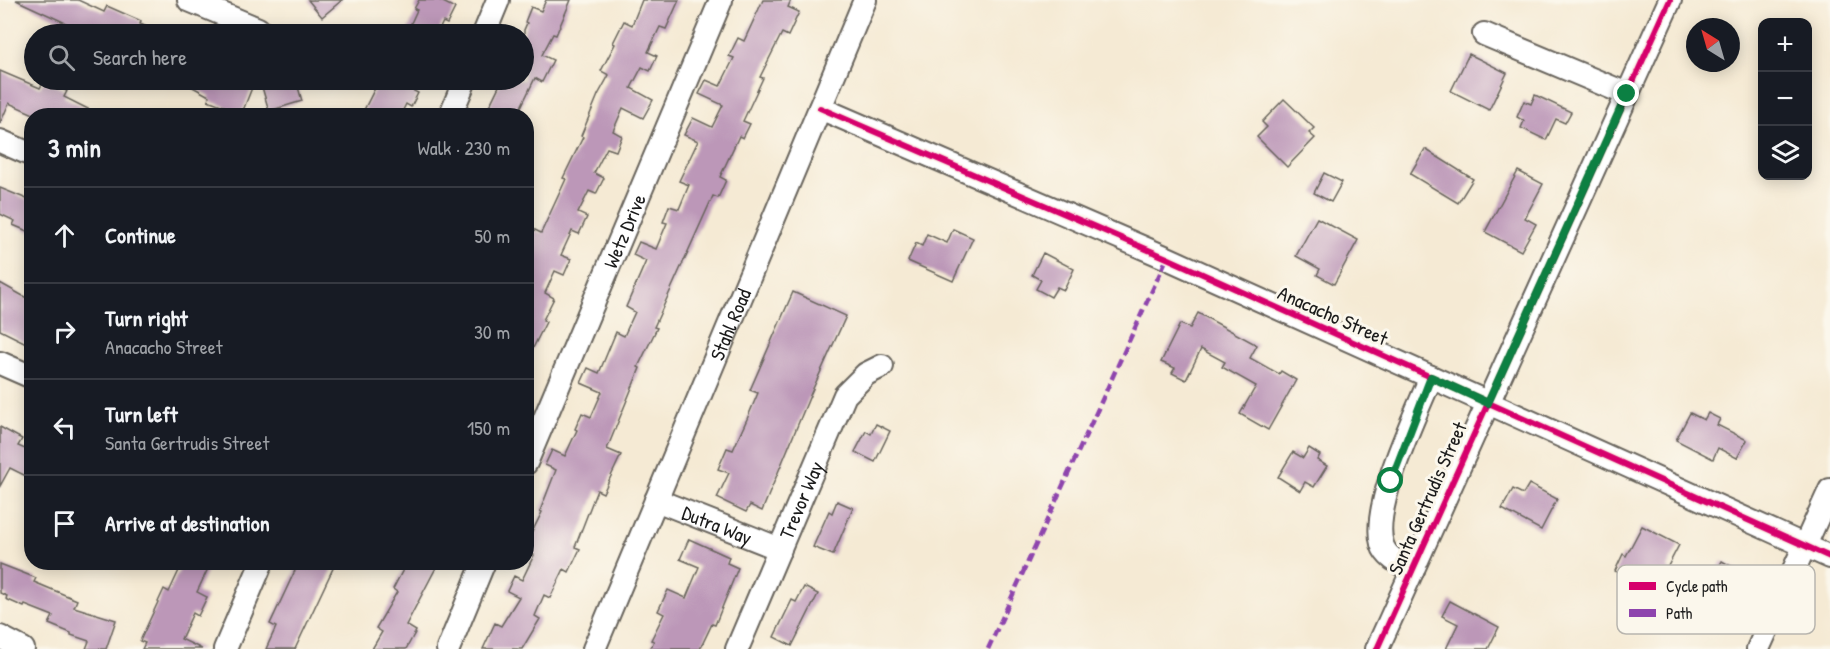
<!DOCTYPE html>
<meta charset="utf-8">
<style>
:root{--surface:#171b24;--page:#20242c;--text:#f1f3f6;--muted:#9ea1a6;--line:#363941}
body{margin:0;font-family:"Patrick Hand",sans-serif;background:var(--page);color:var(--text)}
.controls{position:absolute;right:18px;top:18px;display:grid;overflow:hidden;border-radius:12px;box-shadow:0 3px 15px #0003}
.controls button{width:54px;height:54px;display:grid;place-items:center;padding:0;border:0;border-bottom:2px solid var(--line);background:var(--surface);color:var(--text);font:30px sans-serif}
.compass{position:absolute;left:1686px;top:18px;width:54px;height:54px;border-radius:50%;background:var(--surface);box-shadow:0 3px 15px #0003;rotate:323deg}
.stop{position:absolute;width:18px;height:18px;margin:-14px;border:4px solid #0b8043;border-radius:50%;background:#fff}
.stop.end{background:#0b8043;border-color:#fff;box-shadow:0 2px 6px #0008}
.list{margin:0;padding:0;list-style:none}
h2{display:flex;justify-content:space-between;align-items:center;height:78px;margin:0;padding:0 24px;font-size:26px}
h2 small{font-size:20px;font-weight:400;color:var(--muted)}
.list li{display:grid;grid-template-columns:39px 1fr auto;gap:18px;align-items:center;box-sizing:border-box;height:96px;padding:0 24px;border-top:2px solid var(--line)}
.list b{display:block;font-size:22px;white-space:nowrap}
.list p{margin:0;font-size:20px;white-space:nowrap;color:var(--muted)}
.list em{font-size:20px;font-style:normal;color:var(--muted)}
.icon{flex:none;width:33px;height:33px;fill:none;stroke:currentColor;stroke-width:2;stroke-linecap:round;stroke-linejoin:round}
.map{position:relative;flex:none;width:1830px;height:649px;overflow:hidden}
.search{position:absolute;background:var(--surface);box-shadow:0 3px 15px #0003;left:24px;top:24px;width:510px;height:66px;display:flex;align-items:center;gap:15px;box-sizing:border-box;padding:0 21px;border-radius:33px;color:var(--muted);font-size:22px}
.panel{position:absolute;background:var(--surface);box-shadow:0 3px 15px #0003;left:24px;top:108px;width:510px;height:462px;border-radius:24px}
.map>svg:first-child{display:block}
.building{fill:#bc97b8}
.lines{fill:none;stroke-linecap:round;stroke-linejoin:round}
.minor-casing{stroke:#68645c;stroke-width:26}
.minor{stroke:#fff;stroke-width:22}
.quiet{stroke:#8e44ad;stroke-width:4.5;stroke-dasharray:9 4.5;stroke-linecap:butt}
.cycleway-casing{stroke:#fbf7ec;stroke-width:10}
.cycleway{stroke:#d6006c;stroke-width:6}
.route{stroke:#0b8043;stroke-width:8}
.labels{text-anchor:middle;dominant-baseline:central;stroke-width:6;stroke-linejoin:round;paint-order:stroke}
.street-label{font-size:20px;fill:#1c1c1c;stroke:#fbf7ec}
.key{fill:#fbf7ec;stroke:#b8b5ae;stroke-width:1.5}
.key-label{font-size:16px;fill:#1c1c1c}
</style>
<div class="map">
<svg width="1830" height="649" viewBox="0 0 1830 649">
<rect width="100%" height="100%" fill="#fbf7ec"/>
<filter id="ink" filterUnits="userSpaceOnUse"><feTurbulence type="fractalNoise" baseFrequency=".0167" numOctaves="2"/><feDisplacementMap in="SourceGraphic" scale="12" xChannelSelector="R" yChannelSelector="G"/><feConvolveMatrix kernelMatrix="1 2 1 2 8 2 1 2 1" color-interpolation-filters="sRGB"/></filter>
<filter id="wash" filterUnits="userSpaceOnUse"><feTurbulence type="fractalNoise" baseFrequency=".008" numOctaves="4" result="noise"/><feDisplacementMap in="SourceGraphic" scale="24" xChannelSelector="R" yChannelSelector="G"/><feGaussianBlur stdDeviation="1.35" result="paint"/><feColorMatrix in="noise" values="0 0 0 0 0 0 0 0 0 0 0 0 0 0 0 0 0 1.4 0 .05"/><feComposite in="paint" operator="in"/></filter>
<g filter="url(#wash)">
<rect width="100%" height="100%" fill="#f5ead4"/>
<g id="blocks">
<g class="building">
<polygon points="16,0 78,0 104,12 107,6 141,21 140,24 165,34 99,34 86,29 85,32"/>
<polygon points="308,0 342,0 322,17"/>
<polygon points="419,0 439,0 455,8 447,24 443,22 437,34 406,34 417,10 414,9"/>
<polygon points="546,0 571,0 556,35 553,34 542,55 553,60 542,82 535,78 520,109 515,107 511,116 497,116 487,111 502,80 524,80 524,30 527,23 525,22 531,7 541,11"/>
<polygon points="642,0 679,0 666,29 660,27 648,52 657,56 650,71 642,67 631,88 653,100 643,118 623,108 613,131 622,136 616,151 607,148 594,173 604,178 596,194 589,191 578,213 587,217 579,234 572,231 561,255 571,259 564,275 555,271 545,293 554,298 543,320 546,322 526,362 526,243 533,229 541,233 566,179 563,178 583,137 581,136 598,95 609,75 601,71 615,44 613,43 624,21 632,25"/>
<polygon points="763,0 791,0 788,7 799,12 788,36 782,33 760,77 763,78 743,121 750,124 743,138 739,136 720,177 726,180 718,198 713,196 654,327 657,328 638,367 640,368 607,449 621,455 603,493 597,490 575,547 580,549 569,572 564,569 550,598 544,595 535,616 540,619 522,649 483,649 495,623 501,626 519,597 507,591 514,576 522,580 534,555 526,551 526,544 542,512 540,511 556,470 545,465 552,450 565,456 577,430 575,429 582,413 591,417 602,392 581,383 588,368 599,373 616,332 624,336 635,312 626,307 646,261 633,255 639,242 656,249 667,223 663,222 669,206 679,209 689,185 679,181 698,141 684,135 693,118 712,127 723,105 699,94 706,80 720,86 734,58 729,56 738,38 744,41"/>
<polygon points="1469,54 1507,73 1489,110 1451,91"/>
<polygon points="0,71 40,88 44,81 67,91 64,97 102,116 38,116 9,103 0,124"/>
<polygon points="180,80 255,80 242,113 208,100 209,96"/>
<polygon points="260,80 276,80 278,84 296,80 302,101 269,111"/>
<polygon points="359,80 412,80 408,88 418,93 411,107 406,104 400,116 375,116 364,110 375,88"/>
<polygon points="1535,95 1571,112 1565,123 1556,119 1546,140 1521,128 1524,121 1517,117 1524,101 1531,104"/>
<polygon points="1284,99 1314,128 1309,133 1315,138 1287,167 1257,137 1267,127 1262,122"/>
<polygon points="1425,149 1473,179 1458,203 1410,174"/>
<polygon points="1518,171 1543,184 1525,218 1536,224 1521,251 1485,232"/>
<polygon points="1324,173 1342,182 1331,202 1314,193"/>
<polygon points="0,188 32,201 32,233 13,225 15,221 0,214"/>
<polygon points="1317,218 1358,240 1334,284 1317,275 1320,269 1296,256"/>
<polygon points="953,229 973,238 953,281 908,261 916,243 922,246 927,234 947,243"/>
<polygon points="1043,253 1074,269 1064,290 1057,287 1051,297 1036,289 1041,280 1032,275"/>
<polygon points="0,283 32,301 32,346 0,330"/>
<polygon points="793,292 846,316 811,393 762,511 750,505 746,512 717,498 729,473 718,469 727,448 733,450 747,419 758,393 750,390"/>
<polygon points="1198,313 1257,345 1250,358 1279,374 1281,371 1296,380 1268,430 1240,414 1256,386 1222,367 1225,362 1201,349 1186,380 1172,373 1175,368 1161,362 1180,324 1190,328"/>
<polygon points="1690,413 1704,420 1708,413 1720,419 1717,425 1747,440 1737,458 1718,448 1713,459 1676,440"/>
<polygon points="876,424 890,431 875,462 855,452 866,431 871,434"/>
<polygon points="0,427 22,439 18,446 32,452 32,479 10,468 0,486"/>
<polygon points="1309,448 1320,455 1317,460 1327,466 1314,487 1305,482 1300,491 1278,477 1293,452 1303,458"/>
<polygon points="1529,484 1557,499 1541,530 1502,509 1513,489 1523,494"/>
<polygon points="837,501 853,508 833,555 813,547 829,511 832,513"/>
<polygon points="1642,526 1679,545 1667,568 1672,571 1660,594 1615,571 1623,554 1626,556"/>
<polygon points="689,539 729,557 727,563 738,568 715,625 712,624 700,649 650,649 654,641 651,640 664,614 658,611 668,590 686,598 699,567 680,559"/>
<polygon points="1722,561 1752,578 1736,607 1706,591"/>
<polygon points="183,562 211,562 197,592 207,597 198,616 193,613 181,639 202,649 142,649 145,643 140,641 164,589 169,592"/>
<polygon points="299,562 336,562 295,649 266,649 276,627 270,624"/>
<polygon points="407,562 439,562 406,625 416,631 406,649 372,649 382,632 376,628 397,592 393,589"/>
<polygon points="0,564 36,578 34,582 77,600 74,607 116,620 106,649 86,649 89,641 71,635 71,633 49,624 53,616 25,605 24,607 6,599 7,596 0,593"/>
<polygon points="804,587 818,594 792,646 774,637 792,600 796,602"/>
<polygon points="1450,601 1499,627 1488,649 1446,649 1458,624 1442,616"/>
</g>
</g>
</g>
<g filter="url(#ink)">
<use href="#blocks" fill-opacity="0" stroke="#68645c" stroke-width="1.5"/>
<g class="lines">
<g class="minor-casing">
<g id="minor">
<polyline points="189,0 258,29"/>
<polyline points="484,34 498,0"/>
<polyline points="1484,34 1627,94"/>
<polyline points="820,108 1167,258 1830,557"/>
<polyline points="450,116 465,80"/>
<polyline points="0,141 32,155"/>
<polyline points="0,363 32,377"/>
<path id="s1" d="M526 463 721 0"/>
<path id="s2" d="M656 500 780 549"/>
<path d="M1413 570C1401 564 1386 558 1382 544 1371 506 1416 414 1431 377"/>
<polyline points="0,637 23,649"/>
<polyline points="225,649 262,562"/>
<polyline points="448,649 484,562"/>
<path id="s3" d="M594 649 865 0"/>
<path id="s4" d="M737 649 845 395 866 374 882 366"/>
<polyline points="1377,649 1670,0"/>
<polyline points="1758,649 1830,490"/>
</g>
</g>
<use href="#minor" class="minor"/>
<polyline class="quiet" points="988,649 1167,258"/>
<g class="cycleway-casing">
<g id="cycleway">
<polyline points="820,108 1167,258 1830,557"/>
<polyline points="1377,649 1670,0"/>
</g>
</g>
<use href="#cycleway" class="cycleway"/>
</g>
</g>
<g class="lines" filter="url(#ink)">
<polyline class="route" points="1391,481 1431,377 1488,403 1627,94"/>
</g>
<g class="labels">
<g class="street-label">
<text stroke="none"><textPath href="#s1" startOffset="252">Wetz Drive</textPath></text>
<text transform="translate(1333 315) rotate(24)">Anacacho Street</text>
<text stroke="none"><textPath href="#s3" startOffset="352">Stahl Road</textPath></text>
<text transform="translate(1427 498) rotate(-66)">Santa Gertrudis Street</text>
<text stroke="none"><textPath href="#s4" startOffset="162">Trevor Way</textPath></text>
<text stroke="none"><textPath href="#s2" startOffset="66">Dutra Way</textPath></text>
</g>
</g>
<rect x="1617" y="565" width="198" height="69" rx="9" class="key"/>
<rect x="1629" y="582" width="27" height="8" fill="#d6006c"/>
<rect x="1629" y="609" width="27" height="8" fill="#8e44ad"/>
<g class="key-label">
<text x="1666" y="592">Cycle path</text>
<text x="1666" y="619">Path</text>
</g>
</svg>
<div class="controls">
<button>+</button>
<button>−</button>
<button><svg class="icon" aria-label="layers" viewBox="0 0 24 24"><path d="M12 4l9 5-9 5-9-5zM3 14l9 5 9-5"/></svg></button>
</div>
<svg class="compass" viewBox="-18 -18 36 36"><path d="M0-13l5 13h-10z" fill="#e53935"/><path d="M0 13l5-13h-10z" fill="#9ea1a6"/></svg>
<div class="stop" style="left:1391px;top:481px"></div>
<div class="stop end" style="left:1627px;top:94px"></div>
<div class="search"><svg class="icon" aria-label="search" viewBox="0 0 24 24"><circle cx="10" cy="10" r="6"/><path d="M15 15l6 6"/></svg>Search here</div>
<section class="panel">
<h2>3 min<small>Walk · 230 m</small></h2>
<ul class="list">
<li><svg class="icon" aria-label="ahead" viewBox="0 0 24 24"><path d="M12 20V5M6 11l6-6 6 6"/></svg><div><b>Continue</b></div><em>50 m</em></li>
<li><svg class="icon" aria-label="right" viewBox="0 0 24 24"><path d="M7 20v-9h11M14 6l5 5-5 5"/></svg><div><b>Turn right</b><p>Anacacho Street</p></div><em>30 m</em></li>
<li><svg class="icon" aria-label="left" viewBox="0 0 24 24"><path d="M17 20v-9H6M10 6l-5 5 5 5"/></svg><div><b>Turn left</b><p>Santa Gertrudis Street</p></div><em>150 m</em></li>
<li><svg class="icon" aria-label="arrive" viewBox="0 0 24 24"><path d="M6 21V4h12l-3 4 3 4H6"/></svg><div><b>Arrive at destination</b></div></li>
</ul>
</section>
</div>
